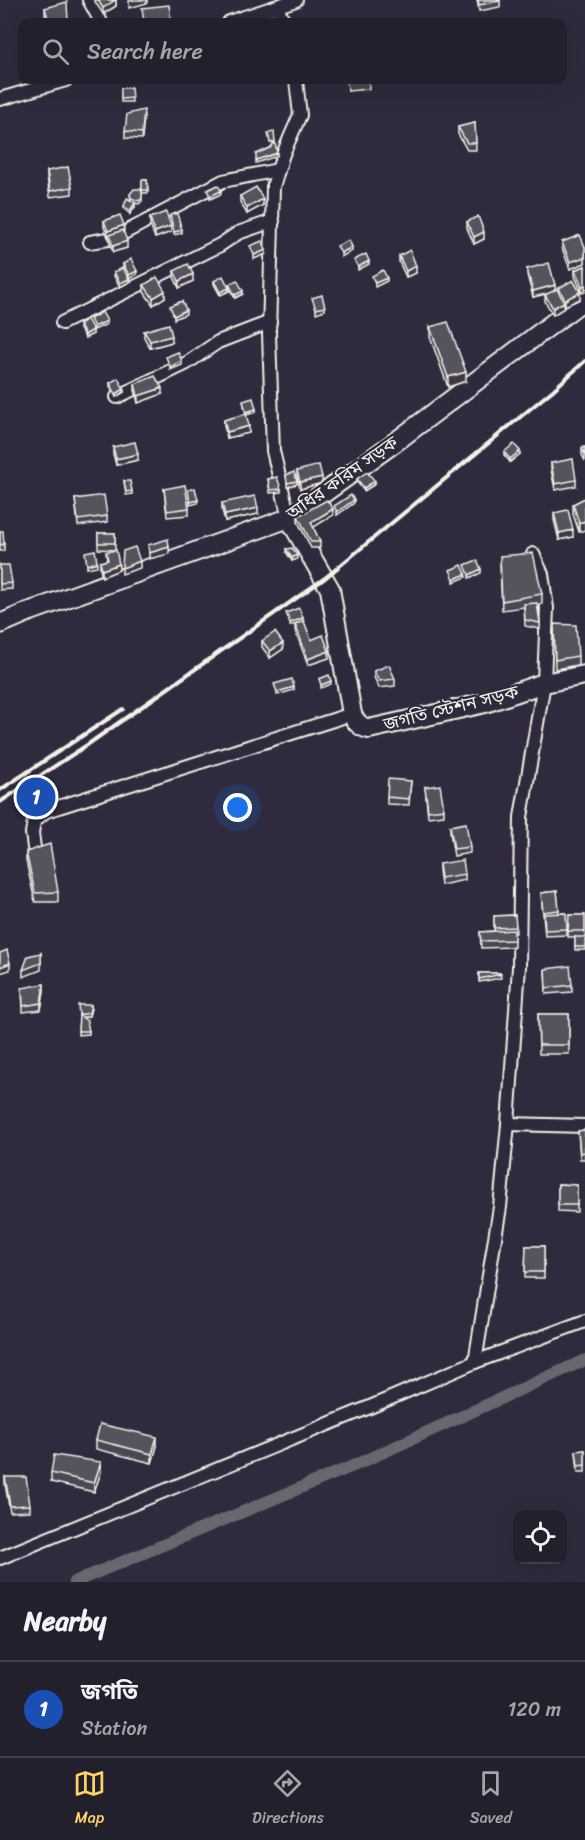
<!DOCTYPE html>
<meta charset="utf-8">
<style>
:root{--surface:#23202e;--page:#2f2d3a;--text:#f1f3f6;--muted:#a3a3aa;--line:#403e4a;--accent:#ffd166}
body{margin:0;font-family:Sriracha,"Noto Sans Bengali",sans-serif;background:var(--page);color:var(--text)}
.controls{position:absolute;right:18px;bottom:18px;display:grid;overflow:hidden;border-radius:12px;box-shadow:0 6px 24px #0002}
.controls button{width:54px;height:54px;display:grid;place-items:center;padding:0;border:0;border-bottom:2px solid var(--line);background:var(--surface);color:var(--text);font:30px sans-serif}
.you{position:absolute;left:238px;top:808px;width:21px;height:21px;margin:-15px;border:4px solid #fff;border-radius:50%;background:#1a73e8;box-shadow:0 0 0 9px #1a73e833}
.badge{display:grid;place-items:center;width:39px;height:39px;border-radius:50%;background:var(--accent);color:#fff;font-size:20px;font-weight:700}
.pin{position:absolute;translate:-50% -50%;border:3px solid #fff;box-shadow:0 2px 6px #0006}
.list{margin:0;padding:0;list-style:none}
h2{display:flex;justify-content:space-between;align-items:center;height:78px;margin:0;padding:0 24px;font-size:26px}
h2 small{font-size:20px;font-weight:400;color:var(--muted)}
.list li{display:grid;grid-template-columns:39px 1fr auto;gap:18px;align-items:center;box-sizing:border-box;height:96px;padding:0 24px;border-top:2px solid var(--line)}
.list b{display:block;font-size:22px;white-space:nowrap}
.list p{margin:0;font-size:20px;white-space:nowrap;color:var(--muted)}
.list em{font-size:20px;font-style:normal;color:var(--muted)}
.icon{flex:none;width:33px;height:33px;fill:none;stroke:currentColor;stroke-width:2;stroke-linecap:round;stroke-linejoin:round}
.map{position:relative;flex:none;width:585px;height:1582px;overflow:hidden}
.search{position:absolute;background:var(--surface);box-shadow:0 6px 24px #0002;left:18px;right:18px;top:18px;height:66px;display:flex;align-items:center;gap:15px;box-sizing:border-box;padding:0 21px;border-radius:12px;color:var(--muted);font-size:22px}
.sheet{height:174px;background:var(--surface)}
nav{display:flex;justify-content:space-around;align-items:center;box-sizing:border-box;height:84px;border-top:2px solid var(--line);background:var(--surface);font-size:16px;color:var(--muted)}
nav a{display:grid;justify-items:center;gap:3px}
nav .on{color:var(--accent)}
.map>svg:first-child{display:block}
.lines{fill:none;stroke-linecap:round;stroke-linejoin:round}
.canal{stroke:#6a6670;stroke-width:12}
.street-casing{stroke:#f4f1e8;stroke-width:16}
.secondary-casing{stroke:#f4f1e8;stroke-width:22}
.street{stroke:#2f2a3d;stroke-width:12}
.secondary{stroke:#2f2a3d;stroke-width:18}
.rail{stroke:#f4f1e8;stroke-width:4}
.wall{fill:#4a4752;stroke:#f4f1e8;stroke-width:1.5}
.shaded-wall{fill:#3c3942;stroke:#f4f1e8;stroke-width:1.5}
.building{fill:#56525f;stroke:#f4f1e8;stroke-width:1.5}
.labels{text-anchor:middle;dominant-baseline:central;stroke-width:4.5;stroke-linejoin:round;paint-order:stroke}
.street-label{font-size:18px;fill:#f4f1e8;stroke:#2f2a3d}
</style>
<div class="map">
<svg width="585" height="1582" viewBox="0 0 585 1582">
<rect width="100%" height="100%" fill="#2f2a3d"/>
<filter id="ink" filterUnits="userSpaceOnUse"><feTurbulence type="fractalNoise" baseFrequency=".0167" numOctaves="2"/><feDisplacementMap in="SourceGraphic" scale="12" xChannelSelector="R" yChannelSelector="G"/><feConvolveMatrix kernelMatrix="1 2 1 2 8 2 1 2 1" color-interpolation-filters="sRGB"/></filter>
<g filter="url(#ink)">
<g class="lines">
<polyline class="canal" points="74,1582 353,1466 585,1360"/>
<g class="street-casing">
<g id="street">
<polyline points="89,0 101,22"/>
<polyline points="277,7 284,22"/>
<polyline points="229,22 296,0"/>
<polyline points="0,99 66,80"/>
<polyline points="90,242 108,239 124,233 223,181 278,170"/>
<polyline points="62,323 220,245 238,233 273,221"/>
<polyline points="117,397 187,363 218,342 270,322"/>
<polyline points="289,518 273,451 269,334 273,187 283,154 300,115 296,80"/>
<polyline points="34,848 32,833 34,821 46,811 352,714"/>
<polyline points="508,1124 585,1126"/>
<polyline points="475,1362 500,1207 508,1124 519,967 521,817 544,683 547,608 542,574 533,554"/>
<polyline points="0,1558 370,1407 475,1362 585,1321"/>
</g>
</g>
<g class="secondary-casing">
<g id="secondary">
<path d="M289 518 330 589 352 714C355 722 360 727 369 729L485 703 544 683 585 675"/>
<polyline points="0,624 28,612 289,518 394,443 585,299"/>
</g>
</g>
<use href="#street" class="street"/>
<use href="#secondary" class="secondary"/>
<g class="rail">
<polyline points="0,790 123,709"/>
<polyline points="0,802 87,745 325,578 553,390 585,361"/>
</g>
</g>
<g class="wall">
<polygon points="94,0 116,0 116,6 103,14"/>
<polygon points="477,0 500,0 500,7 479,11"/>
<polygon points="45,8 68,22 47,22 45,15"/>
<polygon points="347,80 369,80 369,89 348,91"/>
<polygon points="121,88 131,88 132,102 121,102"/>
<polygon points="144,116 142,139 125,138 125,131"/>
<polygon points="475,123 476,150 467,150 458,134 458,127"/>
<polygon points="47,171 72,187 72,194 50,197 47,177"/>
<polygon points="142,180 147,180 148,193 142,193 142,201 139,204 134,203 135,207 130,214 124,209 124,206 131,201 130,194 142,192"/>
<polygon points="240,196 263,205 247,214 240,202"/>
<polygon points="150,218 171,232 155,238 150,225"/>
<polygon points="104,221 127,248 113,252 109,241 109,237 108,237 104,227"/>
<polygon points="467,222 484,239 474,244 467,228"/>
<polygon points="562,242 585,247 585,263 570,269 562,248"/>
<polygon points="399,256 416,273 406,277 399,262"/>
<polygon points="123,264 137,274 129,278 129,282 120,287 114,276 114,272 123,268"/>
<polygon points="585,266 582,293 575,276 575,270"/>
<polygon points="527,269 559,292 559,288 580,299 565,306 564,305 564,308 553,315 545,301 545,295 548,293 533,297 527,275"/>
<polygon points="174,271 193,281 179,288 174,277"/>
<polygon points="214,281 229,287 229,284 243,294 235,298 229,288 229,291 220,295 214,284"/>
<polygon points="144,285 165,297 153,305 144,292"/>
<polygon points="79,324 93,334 85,338 79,327"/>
<polygon points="430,327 466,381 448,387 430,337"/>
<polygon points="144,331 172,342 150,348 144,337"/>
<polygon points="110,383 124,392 116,397 110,386"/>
<polygon points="135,384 162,394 138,403 135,391"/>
<polygon points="243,401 256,412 246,415 249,433 227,438 224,426 224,420 246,414"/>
<polygon points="113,447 138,460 116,465 113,454"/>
<polygon points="585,447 585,461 582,455 582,448"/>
<polygon points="504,452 520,454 510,462 504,455"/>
<polygon points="551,463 576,480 576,486 555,490 551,469"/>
<polygon points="297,471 322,483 300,489 297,477"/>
<polygon points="268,479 281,489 281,492 270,493"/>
<polygon points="357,479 375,484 364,491 357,482"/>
<polygon points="124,481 132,491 132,494 126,495"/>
<polygon points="164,489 189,508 189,515 167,517"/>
<polygon points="585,498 579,532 573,514 573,504"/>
<polygon points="75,499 107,516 107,522 78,526"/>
<polygon points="222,503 258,514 225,521 222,510"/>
<polygon points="554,513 573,537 559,540 554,520"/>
<polygon points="333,515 313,527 320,542 320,548 311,548 298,522 298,516"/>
<polygon points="0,531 4,544 4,551 0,551"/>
<polygon points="98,533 115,533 115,550 98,549"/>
<polygon points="286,549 297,559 292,561 286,552"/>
<polygon points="106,552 119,570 102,577 100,569 100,562 107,560"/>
<polygon points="0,565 12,583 12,589 0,590"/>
<polygon points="500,565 542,594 542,604 538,605 540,623 540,629 525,626 524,607 502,610"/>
<polygon points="295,624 329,658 308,665 295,630"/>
<polygon points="554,624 578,656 578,665 555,669"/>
<polygon points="262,641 283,649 270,658 262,647"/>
<polygon points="374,671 395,679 395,686 379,688 374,677"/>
<polygon points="411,781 409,805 387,804 387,797"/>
<polygon points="425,787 444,809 444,815 428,817"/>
<polygon points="450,826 470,847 470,853 454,856 450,832"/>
<polygon points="26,852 58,892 58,902 35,902 26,861"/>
<polygon points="439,864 465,874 465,880 441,885 439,870"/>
<polygon points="557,891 559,913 566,913 567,935 545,936 541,893"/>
<polygon points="515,915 516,933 514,933 514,947 481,948 480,932 494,931 494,916"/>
<polygon points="569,915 585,915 585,950 575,950 575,937 568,937"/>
<polygon points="545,969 572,985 572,992 546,994"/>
<polygon points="479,973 500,973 501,978 479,982"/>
<polygon points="22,988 44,990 41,1010 23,1012"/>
<polygon points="91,1008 89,1016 82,1018 89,1031 89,1034 78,1035 79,1017"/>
<polygon points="538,1014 569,1014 569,1054 539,1054"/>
<polygon points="585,1130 585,1159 580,1159 578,1131"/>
<polygon points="558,1184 577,1185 577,1212 558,1211"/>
<polygon points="526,1246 544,1246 544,1278 525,1278"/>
<polygon points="96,1440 157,1446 152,1463 96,1449"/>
<polygon points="585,1450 585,1472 578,1472 576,1451"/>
<polygon points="101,1472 94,1492 51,1482 51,1473"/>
<polygon points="5,1477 30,1505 30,1511 10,1512 5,1484"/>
</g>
<g class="shaded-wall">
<polygon points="115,0 116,0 116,6 103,14 103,8"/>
<polygon points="135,0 147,0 147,3 129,8 129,1"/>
<polygon points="277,153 277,156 256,163 256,160"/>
<polygon points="221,191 221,194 210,199 210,196"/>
<polygon points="263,199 263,205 247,214 247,208"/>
<polygon points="135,203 135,207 130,214 130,211"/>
<polygon points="124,225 124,231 109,235 109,237 108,237 108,231"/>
<polygon points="171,226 171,232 155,238 155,232"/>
<polygon points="182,230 182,233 174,235 174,232"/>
<polygon points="484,232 484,239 474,244 474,237"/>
<polygon points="127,241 127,248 113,252 113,246"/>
<polygon points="352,247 352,251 341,257 341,253"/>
<polygon points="266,250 266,254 254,259 254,255"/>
<polygon points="585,257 585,263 570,269 570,262"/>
<polygon points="369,261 369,264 358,270 358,267"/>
<polygon points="416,266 416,273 406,277 406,271"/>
<polygon points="137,271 137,274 129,279 129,275"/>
<polygon points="193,274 193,281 179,288 179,281"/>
<polygon points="387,278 387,281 375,287 375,283"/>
<polygon points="129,279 129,282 120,287 120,283"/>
<polygon points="555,285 555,292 533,297 533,291"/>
<polygon points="585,285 585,292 582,293 582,286"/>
<polygon points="229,288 229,291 220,295 220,292"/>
<polygon points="165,291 165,297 153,305 153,298"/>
<polygon points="243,291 243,294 235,298 235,295"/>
<polygon points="580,292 580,299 565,306 565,300"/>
<polygon points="564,302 564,308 553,315 553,308"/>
<polygon points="325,307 325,310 316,313 316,309"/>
<polygon points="186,310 186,314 174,319 174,316"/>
<polygon points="107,321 107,324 94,330 94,327"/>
<polygon points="93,330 93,334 85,338 85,335"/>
<polygon points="172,336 172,342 150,348 150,341"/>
<polygon points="182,361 182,365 170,370 170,367"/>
<polygon points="466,372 466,381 448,387 448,377"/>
<polygon points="162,388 162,394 138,403 138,396"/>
<polygon points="124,389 124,392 116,397 116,394"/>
<polygon points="256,409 256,412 246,415 246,412"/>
<polygon points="249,426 249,433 227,438 227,432"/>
<polygon points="520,451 520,454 510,462 510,459"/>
<polygon points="138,454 138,460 116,465 116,459"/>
<polygon points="322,477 322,483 300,489 300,482"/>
<polygon points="297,481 297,484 287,487 287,483"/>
<polygon points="375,481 375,484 364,491 364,488"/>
<polygon points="198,500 198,503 190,505 190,502"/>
<polygon points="354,500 354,503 337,515 337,512"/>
<polygon points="258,508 258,514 225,521 225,515"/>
<polygon points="333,509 333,515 311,529 311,522"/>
<polygon points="585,521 585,530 579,532 579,523"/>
<polygon points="573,530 573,537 559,540 559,533"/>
<polygon points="169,547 169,554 149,559 149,553"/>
<polygon points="297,555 297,559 292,561 292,558"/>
<polygon points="140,561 140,568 122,574 122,568"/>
<polygon points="97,562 97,566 87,568 87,565"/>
<polygon points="119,564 119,570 102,577 102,570"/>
<polygon points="481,569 481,573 469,578 469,575"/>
<polygon points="466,574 466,577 454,582 454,579"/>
<polygon points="303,618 303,621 290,626 290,623"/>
<polygon points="283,643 283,649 270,658 270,651"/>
<polygon points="329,651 329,658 308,665 308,659"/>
<polygon points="331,681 331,684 321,688 321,685"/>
<polygon points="294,687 294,690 277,695 277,692"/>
<polygon points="41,953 41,970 23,977 23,970"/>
<polygon points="10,963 10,970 0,973 0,967"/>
<polygon points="44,984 44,990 41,1010 41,1003"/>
<polygon points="91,1005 91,1008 89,1016 79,1018 79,1015"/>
<polygon points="157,1437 157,1446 152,1463 152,1454"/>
<polygon points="101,1462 101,1472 94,1492 94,1483"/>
</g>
<g class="building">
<polygon points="98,0 115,0 103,8"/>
<polygon points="478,0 500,0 500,1 479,5"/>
<polygon points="67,2 68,22 49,22 45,8"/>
<polygon points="169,5 171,22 144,22 142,8"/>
<polygon points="121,88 131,88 132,98 121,99"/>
<polygon points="144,110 142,133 125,131 127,114"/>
<polygon points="475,123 476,143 467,143 458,127"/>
<polygon points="274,132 275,142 270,143 268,133"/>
<polygon points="275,142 277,153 256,160 256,154 270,148"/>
<polygon points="68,167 72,187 50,191 47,171"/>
<polygon points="142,180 147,180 148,190 142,190"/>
<polygon points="218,185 221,191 210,196 207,190"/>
<polygon points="256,187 263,199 247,208 240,196"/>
<polygon points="134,189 140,189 142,192 142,198 139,201 131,198 130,194"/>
<polygon points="127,198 135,203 130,211 124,206"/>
<polygon points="166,212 171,226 155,232 150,218"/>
<polygon points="177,213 182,230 174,232 170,215"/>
<polygon points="120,215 124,225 108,231 104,221"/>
<polygon points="478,216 484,232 474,237 467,222"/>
<polygon points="123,230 127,241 113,246 109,235"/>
<polygon points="580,235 585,247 585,257 570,262 562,242"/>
<polygon points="349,240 352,247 341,253 337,246"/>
<polygon points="262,241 266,250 254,255 250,246"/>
<polygon points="410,250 416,266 406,271 399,256"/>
<polygon points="366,254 369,261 358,267 354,260"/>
<polygon points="131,259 137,271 129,275 123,264"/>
<polygon points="549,263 555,285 533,291 527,269"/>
<polygon points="188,264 193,274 179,281 174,271"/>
<polygon points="585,266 585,285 582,286 575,270"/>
<polygon points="123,268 129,279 120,283 114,272"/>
<polygon points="383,270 387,278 375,283 372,276"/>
<polygon points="223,276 229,288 220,292 214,281"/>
<polygon points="157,277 165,291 153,298 144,285"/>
<polygon points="237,280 243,291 235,295 229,284"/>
<polygon points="573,280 580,292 565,300 559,288"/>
<polygon points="557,289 564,302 553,308 545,295"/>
<polygon points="322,295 325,307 316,309 312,298"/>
<polygon points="182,301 186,310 174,316 170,306"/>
<polygon points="102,312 107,321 94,327 90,319"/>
<polygon points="87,319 93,330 85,335 79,324"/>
<polygon points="448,322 466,372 448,377 430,327"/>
<polygon points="169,324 172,336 150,341 144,331"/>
<polygon points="178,352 182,361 170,367 166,357"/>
<polygon points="155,376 162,388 138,396 135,384"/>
<polygon points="118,378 124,389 116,394 110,383"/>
<polygon points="253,398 256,409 246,412 243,401"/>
<polygon points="246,414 249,426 227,432 224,420"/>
<polygon points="135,442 138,454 116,459 113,447"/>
<polygon points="514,444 520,451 510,459 504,452"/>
<polygon points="585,447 585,455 582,448"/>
<polygon points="573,459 576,480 555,484 551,463"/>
<polygon points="319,465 322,477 300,482 297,471"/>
<polygon points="294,472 297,481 287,483 286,475"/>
<polygon points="367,472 375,481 364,488 357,479"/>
<polygon points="277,477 281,489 270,490 268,479"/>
<polygon points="124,481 130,481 132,491 126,492"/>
<polygon points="185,485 189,508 167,511 164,489"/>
<polygon points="195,488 198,500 190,502 188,490"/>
<polygon points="104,495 107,516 78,520 75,499"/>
<polygon points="351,495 354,500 337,512 334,506"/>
<polygon points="255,496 258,508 225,515 222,503"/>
<polygon points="585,498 585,521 579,523 573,504"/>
<polygon points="327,500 333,509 311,522 320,542 311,542 298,516"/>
<polygon points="568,510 573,530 559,533 554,513"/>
<polygon points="0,531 3,531 4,544 0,545"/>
<rect x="98" y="533" width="17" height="10"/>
<polygon points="168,539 169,547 149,553 148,545"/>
<polygon points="135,547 140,561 122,568 123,551"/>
<polygon points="292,548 297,555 292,558 286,549"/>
<polygon points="95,550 97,562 87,565 85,552"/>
<polygon points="116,550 119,564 102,570 100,562 108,560 106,552"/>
<polygon points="533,553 542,594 502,601 500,556"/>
<polygon points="477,560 481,569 469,575 465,565"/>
<polygon points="0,565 9,565 12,583 0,584"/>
<polygon points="462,565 466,574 454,579 450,570"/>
<polygon points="537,603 540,623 525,620 524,604"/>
<polygon points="299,608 303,618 290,623 286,613"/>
<polygon points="304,621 311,640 323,635 329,651 308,659 295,624"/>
<polygon points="554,624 576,625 578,656 555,660"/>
<polygon points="275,632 283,643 270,651 262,641"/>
<polygon points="389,665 395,679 379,681 374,671"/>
<polygon points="329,675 331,681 321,685 319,679"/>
<polygon points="292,679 294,687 277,692 274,684"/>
<polygon points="388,779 411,781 409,799 387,797"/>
<polygon points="440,785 444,809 428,811 425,787"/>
<polygon points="466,823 470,847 454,849 450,826"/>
<polygon points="50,844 58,892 35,893 26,852"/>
<polygon points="463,860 465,874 441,878 439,864"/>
<polygon points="557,891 559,910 543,912 541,893"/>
<polygon points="566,913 567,929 545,930 544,914"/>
<polygon points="515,915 516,927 494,928 494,916"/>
<polygon points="569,915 585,915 585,931 568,931"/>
<polygon points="514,930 514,940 481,941 480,932"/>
<rect x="575" y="937" width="10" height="10"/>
<polygon points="7,950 10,963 0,967 0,953"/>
<polygon points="41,953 41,963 23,970 28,956"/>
<polygon points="570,966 572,985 546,988 545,969"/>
<polygon points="479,973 500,973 501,974 479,979"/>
<polygon points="44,984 41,1003 23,1006 22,988"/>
<polygon points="78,1005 91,1005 89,1013 79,1015"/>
<polygon points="538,1014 569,1014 569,1045 539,1045"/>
<polygon points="79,1015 87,1021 89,1031 78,1031"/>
<polygon points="585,1130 585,1152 580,1153 578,1131"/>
<polygon points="558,1184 577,1185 577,1205 558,1205"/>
<polygon points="526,1246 544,1246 544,1272 525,1272"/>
<polygon points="100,1424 157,1437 152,1454 96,1440"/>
<polygon points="585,1450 585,1465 578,1466 576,1451"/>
<polygon points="54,1455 101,1462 94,1483 51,1473"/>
<polygon points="5,1477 26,1477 30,1505 10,1506"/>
</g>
</g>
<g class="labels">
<g class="street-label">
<text transform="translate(342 478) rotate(-35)">অধির করিম সড়ক</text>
<text transform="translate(451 708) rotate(-14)">জগতি স্টেশন সড়ক</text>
</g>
</g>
</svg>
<div class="controls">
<button><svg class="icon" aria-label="locate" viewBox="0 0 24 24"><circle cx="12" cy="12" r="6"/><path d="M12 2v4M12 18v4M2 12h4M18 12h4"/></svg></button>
</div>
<div class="you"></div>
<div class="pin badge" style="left:36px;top:797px;background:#1a4fb4">1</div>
<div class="search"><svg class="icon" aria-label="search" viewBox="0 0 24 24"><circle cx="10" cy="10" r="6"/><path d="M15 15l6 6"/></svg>Search here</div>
</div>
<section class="sheet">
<h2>Nearby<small></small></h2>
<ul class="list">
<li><span class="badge" style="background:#1a4fb4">1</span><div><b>জগতি</b><p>Station</p></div><em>120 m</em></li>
</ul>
</section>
<nav>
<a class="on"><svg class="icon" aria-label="map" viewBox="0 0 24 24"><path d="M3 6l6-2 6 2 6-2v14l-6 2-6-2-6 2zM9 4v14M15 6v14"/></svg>Map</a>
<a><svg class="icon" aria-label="directions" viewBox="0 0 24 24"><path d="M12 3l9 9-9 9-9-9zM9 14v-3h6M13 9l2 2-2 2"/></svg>Directions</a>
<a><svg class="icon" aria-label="saved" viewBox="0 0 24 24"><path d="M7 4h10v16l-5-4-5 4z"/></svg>Saved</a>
</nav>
